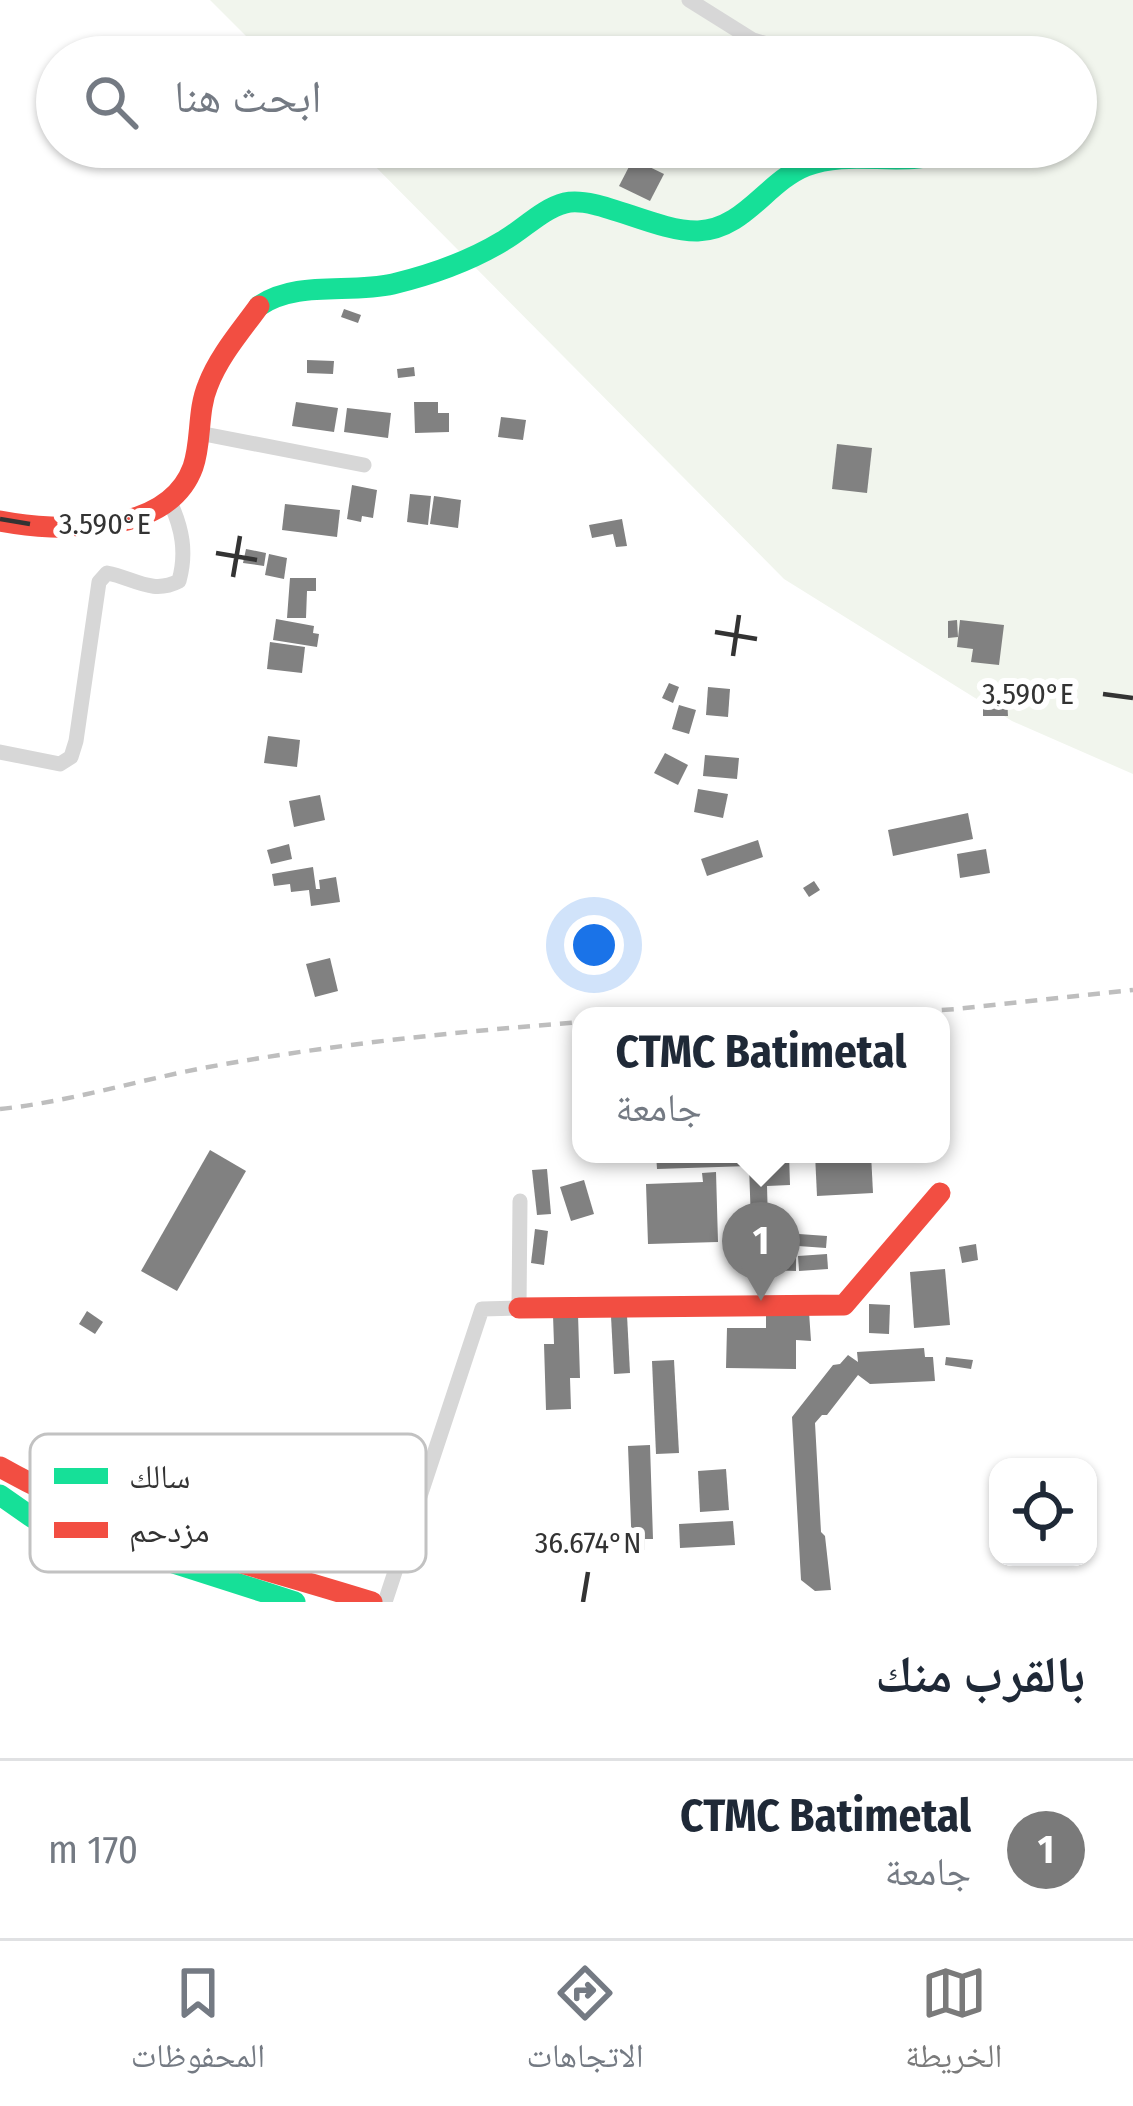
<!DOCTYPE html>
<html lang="ar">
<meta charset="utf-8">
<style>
:root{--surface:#fff;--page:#f2f2f3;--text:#1f2937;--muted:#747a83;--line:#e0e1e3;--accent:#7a7a7a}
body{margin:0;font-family:"Fira Sans Condensed","Noto Naskh Arabic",sans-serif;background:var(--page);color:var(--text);direction:rtl}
.controls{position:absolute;right:36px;bottom:36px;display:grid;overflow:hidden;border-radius:24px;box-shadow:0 3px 9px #0004}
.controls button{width:108px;height:108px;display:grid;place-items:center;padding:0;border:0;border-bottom:3px solid var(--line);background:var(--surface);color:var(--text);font:60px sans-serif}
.you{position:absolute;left:594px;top:945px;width:42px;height:42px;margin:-30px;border:9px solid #fff;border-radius:50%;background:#1a73e8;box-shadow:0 0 0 18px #1a73e833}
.badge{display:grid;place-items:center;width:78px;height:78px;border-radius:50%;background:var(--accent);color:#fff;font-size:39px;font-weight:700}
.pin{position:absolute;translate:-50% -99px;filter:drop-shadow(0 3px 6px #0008)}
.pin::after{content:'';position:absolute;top:63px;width:42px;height:36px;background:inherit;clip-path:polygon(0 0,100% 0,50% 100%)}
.popup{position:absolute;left:572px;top:1007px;width:378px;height:156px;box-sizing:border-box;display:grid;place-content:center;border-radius:24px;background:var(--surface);filter:drop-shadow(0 3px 9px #0005);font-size:39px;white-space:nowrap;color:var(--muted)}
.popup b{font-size:45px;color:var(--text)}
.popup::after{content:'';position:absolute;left:50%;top:100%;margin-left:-24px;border:24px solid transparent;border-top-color:var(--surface)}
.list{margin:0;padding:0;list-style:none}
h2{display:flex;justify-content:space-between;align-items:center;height:156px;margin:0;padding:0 48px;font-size:51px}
h2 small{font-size:39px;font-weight:400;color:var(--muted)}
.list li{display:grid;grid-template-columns:78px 1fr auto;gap:36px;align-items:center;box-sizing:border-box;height:180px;padding:0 48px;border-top:3px solid var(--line)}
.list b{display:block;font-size:45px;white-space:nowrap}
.list p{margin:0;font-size:39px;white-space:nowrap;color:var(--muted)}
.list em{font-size:39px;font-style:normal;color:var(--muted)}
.icon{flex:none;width:66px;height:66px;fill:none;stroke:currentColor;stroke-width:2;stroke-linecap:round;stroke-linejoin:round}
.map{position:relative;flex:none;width:1133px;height:1602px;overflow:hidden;direction:ltr}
.search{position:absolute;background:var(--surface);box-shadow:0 3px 9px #0004;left:36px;right:36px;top:36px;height:132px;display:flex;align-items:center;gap:30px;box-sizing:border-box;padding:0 42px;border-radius:66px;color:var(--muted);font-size:45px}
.sheet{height:336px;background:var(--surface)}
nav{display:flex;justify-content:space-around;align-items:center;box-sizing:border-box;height:168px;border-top:3px solid var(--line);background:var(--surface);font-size:33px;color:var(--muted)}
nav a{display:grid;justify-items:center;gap:6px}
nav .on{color:var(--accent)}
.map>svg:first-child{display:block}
.green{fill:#f1f5ed}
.building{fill:#818181}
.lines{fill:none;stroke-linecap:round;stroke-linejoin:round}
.street{stroke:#d7d7d7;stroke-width:15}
.fast{stroke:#16e098;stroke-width:21}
.jam{stroke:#f24e42;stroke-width:21}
.rail{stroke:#bebebe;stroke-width:4.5;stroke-dasharray:12 9;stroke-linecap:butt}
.ticks{fill:none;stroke:#333;stroke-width:4.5}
.key{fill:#fff;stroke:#c2c2c2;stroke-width:3}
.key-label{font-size:33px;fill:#333}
.ticks-label{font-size:30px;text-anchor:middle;fill:#333;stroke:#fff;stroke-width:12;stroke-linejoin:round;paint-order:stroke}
</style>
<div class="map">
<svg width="1133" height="1602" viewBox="0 0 1133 1602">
<rect width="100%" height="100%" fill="#fff"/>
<polygon class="green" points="210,0 1133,0 1133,774 1012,721 784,579 356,147 1076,147 1076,57 267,57"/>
<g class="building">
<polygon points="633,159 664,174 650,201 619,186"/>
<polygon points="344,309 361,315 358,323 341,317"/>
<polygon points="307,360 334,361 333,374 307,373"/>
<polygon points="414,367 415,376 398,378 397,369"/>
<polygon points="296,402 338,408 334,432 292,426"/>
<polygon points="414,402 438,402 438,413 449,413 449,432 415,433"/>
<polygon points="347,408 391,413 388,438 344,432"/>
<polygon points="501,417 526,420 523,440 498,437"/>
<polygon points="837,444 872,448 867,493 832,489"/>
<polygon points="352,485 377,490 373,518 362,516 361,522 347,519"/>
<polygon points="410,494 431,496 428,525 407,522"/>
<polygon points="434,496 461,500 458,528 430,524"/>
<polygon points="285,504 340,510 337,537 282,530"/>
<polygon points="622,519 627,546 616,547 613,534 592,538 589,525"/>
<polygon points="246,549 266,553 264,566 243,563"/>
<polygon points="269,554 287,558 284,579 265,575"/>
<polygon points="290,578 316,578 316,591 307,591 306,618 287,618"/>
<polygon points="276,619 314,626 313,633 319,634 317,647 273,640"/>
<polygon points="957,620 958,637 948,638 948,621"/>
<polygon points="960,620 1004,625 999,665 971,662 973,649 957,647"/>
<polygon points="270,642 305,647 302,673 267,669"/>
<polygon points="669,683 679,687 673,703 662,698"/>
<polygon points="708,687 730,689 728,717 706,715"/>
<polygon points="983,698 1007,698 1008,716 983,716"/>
<polygon points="679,705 696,710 689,734 672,729"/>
<polygon points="268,736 300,740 297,767 264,763"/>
<polygon points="665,753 688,765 678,785 654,773"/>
<polygon points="705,755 739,758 737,779 703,776"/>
<polygon points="698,789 728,794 723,818 694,812"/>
<polygon points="320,795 325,820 294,827 289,801"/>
<polygon points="968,813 973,839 893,856 888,830"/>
<polygon points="758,840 763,857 707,876 701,859"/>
<polygon points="289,844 292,859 271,864 267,850"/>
<polygon points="986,849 990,873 960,878 957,854"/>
<polygon points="313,867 316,889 320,889 319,880 336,877 340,902 311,906 309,890 291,892 290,884 274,886 272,874"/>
<polygon points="814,881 820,890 809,897 803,888"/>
<polygon points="330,958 338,991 315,997 306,964"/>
<polygon points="941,1087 946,1087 949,1138 941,1139"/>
<polygon points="210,1150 246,1171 177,1291 141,1271"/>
<polygon points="656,1154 789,1154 790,1185 767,1186 768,1222 751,1222 749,1166 657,1169"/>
<polygon points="815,1154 871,1154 873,1193 817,1196"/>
<polygon points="547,1169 551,1214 537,1215 532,1170"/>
<polygon points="716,1172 718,1242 648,1244 646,1184 703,1182 702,1173"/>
<polygon points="584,1180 594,1214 571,1221 560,1187"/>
<polygon points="535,1229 548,1231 544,1265 531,1263"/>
<polygon points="767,1234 796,1235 796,1248 767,1249"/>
<polygon points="799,1234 827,1236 826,1248 798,1246"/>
<polygon points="750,1235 765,1235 766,1249 751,1250"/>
<polygon points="976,1244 978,1260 962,1263 959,1247"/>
<polygon points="827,1254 828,1269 799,1271 798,1256"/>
<polygon points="765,1255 766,1270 752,1272 751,1257"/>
<polygon points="768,1256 796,1256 796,1271 767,1270"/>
<polygon points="945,1269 950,1325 914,1328 910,1272"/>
<polygon points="869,1304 890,1305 889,1334 869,1333"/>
<polygon points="87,1311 103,1322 95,1334 79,1324"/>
<polygon points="766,1311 809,1312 811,1341 796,1340 796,1369 726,1368 727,1328 766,1328"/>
<polygon points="578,1314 580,1378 570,1378 571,1409 546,1410 544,1344 554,1344 553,1315"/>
<polygon points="627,1315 630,1373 614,1374 611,1316"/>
<polygon points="924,1348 925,1357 933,1357 935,1381 870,1384 858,1375 827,1415 822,1415 815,1423 821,1532 825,1536 831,1590 815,1591 801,1580 792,1417 833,1365 840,1364 848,1355 858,1362 857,1352"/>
<polygon points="946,1357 973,1360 971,1369 945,1365"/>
<polygon points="674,1360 679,1453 656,1454 652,1361"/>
<polygon points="650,1445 653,1539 645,1539 645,1550 632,1551 628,1446"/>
<polygon points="726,1469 729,1510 700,1512 698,1471"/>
<polygon points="264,1471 308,1483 305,1492 347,1503 339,1534 253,1512"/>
<polygon points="733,1521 735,1545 680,1548 679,1524"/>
</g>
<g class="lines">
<g class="street">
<polyline points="689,0 753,40 811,57"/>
<polyline points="199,433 364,465"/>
<path d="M0 752 60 764 71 757 76 741 99 582 107 573C134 578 152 595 179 581 187 552 182 528 170 502"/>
<polyline points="385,1602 482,1309 519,1308 520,1201"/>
</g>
<g class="fast">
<path d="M259 306C297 280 349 294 393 284 430 275 470 261 503 241 524 229 542 209 565 203 596 195 656 232 698 231 745 229 766 182 806 166 855 147 908 172 959 147"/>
<polyline points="0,1495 33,1518 295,1602"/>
</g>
<g class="jam">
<path d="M0 521C58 532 168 536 193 467 202 441 197 411 208 385 219 356 241 331 259 306"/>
<polyline points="519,1308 844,1305 940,1193"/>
<path d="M0 1467C118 1534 244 1562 372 1602"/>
</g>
<g class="rail">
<polyline points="858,1016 956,1009 1133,990"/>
<path d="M0 1109C67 1102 132 1082 198 1069 325 1045 453 1032 581 1022"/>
</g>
</g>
<path class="ticks" d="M0 519 30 524M216 553 257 560M233 577 240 536M715 632 757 639M733 656 739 615M1103 694 1133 698M583 1602 588 1572"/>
<rect x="30" y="1434" width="396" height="138" rx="18" class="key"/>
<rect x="54" y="1468" width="54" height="16" fill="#16e098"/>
<rect x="54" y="1522" width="54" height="16" fill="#f24e42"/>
<g class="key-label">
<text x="129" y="1488">سالك</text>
<text x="129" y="1542">مزدحم</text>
</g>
<g class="ticks-label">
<text x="105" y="534">3.590°E</text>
<text x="1028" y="704">3.590°E</text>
<text x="588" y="1553">36.674°N</text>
</g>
</svg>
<div class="controls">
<button><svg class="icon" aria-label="locate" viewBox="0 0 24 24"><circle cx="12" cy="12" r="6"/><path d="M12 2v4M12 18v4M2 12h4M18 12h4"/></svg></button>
</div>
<div class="you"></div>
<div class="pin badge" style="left:761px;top:1301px">1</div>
<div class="popup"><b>CTMC Batimetal</b>جامعة</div>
<div class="search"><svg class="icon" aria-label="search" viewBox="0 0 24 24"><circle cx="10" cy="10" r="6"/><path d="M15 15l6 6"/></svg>ابحث هنا</div>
</div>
<section class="sheet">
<h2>بالقرب منك<small></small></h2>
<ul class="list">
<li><span class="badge">1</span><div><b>CTMC Batimetal</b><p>جامعة</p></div><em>170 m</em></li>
</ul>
</section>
<nav>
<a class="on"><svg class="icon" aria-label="map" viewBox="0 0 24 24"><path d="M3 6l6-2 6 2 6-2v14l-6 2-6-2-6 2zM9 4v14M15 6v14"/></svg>الخريطة</a>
<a><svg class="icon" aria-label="directions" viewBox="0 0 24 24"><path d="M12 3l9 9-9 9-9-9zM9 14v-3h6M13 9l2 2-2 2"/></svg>الاتجاهات</a>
<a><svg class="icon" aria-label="saved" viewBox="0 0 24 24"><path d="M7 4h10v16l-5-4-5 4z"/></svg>المحفوظات</a>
</nav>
